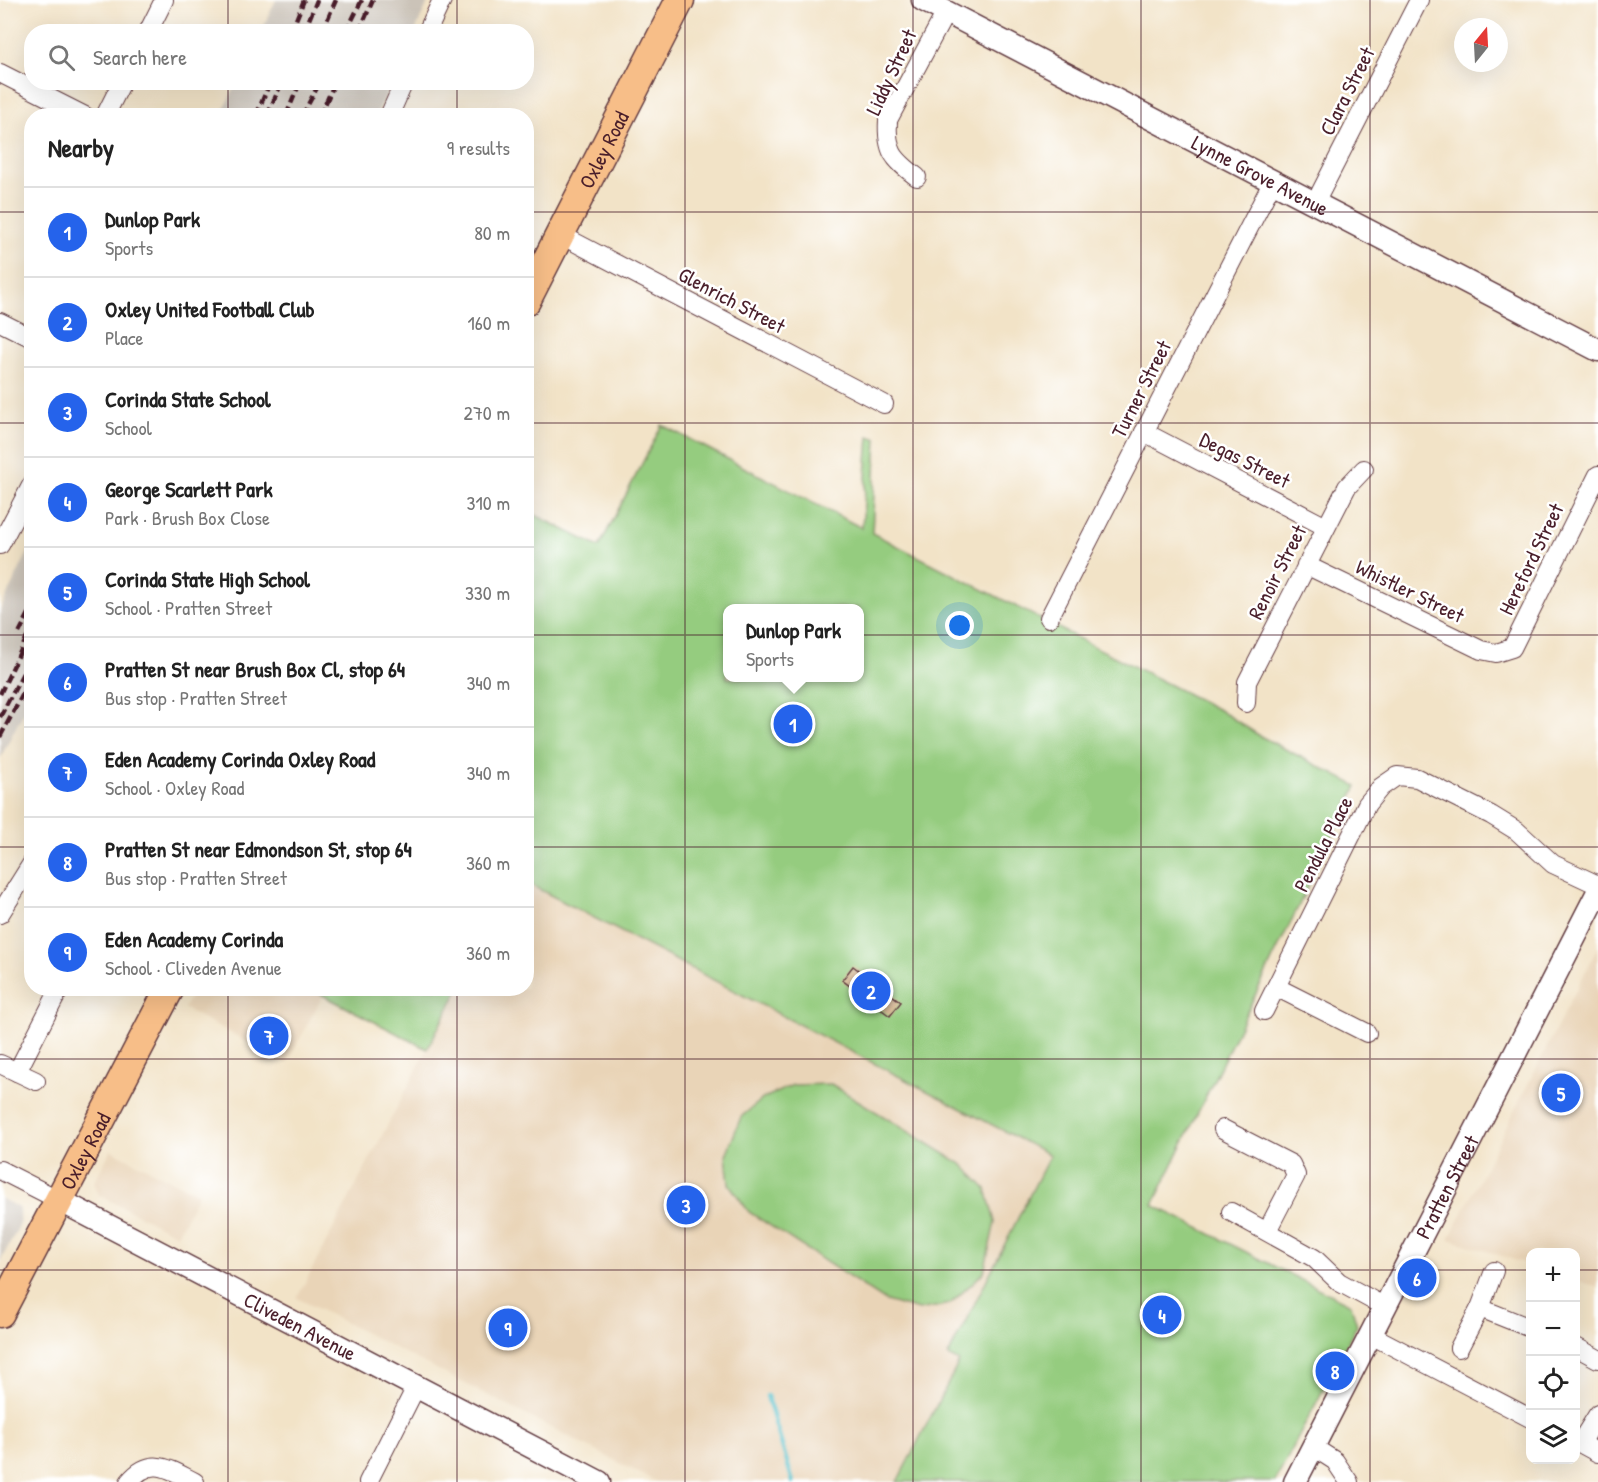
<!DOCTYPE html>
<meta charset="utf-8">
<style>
:root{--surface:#fff;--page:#f2f2f2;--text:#222;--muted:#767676;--line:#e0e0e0;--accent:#2563eb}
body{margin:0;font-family:"Patrick Hand",sans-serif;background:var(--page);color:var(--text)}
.controls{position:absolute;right:18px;bottom:18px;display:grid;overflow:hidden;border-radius:12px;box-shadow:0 6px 24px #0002}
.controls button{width:54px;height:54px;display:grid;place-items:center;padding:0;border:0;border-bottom:2px solid var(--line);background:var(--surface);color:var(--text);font:30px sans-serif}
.compass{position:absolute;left:1454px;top:18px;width:54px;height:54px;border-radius:50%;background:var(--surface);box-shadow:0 6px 24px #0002;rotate:18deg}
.you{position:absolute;left:960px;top:626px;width:21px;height:21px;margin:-15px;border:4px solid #fff;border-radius:50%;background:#1a73e8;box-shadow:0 0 0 9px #1a73e833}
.badge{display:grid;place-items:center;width:39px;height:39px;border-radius:50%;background:var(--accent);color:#fff;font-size:20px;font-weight:700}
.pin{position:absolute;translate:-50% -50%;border:3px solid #fff;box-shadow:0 2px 6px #0006}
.popup{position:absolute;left:723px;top:604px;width:141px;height:78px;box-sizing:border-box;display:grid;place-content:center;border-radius:12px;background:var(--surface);filter:drop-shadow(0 2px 4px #0005);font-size:20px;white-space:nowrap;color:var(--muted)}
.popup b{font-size:22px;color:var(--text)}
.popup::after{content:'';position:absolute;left:50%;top:100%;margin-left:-12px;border:12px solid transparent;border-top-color:var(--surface)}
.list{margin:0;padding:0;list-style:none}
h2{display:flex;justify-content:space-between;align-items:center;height:78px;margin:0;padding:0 24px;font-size:26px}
h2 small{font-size:20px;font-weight:400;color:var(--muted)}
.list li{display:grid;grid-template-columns:39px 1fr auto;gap:18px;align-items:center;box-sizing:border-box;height:90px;padding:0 24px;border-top:2px solid var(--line)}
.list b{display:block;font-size:22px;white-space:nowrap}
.list p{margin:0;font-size:20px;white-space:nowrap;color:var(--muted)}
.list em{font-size:20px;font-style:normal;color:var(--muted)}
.icon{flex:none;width:33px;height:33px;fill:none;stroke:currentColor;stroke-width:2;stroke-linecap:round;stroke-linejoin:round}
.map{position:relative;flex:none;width:1598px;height:1482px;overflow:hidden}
.search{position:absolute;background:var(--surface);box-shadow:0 6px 24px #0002;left:24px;top:24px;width:510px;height:66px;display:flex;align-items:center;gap:15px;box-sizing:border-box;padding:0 21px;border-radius:24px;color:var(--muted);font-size:22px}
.panel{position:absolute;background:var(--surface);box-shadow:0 6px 24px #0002;left:24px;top:108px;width:510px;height:888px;border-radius:24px}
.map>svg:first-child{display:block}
.built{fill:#e9d4b7}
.industrial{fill:#cbc3b8}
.green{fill:#95cc7f;stroke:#707655;stroke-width:1.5;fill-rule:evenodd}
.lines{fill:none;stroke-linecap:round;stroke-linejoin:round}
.stream{stroke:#54c1cb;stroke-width:4.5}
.building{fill:#d5b087}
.minor-casing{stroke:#633c42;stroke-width:20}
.tertiary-casing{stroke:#633c42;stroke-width:25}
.primary-casing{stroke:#633c42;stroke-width:31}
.minor{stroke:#fff;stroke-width:18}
.tertiary{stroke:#fff;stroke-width:22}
.primary{stroke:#f7be88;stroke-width:28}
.rail{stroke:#4a1f2b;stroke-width:4.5;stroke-dasharray:9 4.5;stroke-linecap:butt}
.grid{fill:none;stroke:#4a1f2b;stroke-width:1.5;stroke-opacity:0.55}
.labels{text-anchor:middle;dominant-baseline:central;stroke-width:5;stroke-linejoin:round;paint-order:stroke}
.street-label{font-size:21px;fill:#4a1f2b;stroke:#fff}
</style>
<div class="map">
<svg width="1598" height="1482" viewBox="0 0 1598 1482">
<rect width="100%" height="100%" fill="#fff"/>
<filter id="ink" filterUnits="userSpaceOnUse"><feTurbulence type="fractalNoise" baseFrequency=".0167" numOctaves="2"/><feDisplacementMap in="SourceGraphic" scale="12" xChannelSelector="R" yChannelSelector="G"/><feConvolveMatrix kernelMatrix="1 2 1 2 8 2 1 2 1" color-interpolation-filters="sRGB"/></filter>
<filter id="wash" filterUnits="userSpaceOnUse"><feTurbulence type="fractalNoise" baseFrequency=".008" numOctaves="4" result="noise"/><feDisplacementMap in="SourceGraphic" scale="24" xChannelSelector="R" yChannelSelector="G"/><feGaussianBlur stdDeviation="1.35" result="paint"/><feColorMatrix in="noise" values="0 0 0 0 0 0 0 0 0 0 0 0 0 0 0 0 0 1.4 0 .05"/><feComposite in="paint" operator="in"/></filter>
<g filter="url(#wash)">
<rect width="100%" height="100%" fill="#f2e3c7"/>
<g class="built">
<polygon points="527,883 1050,1155 949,1356 959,1362 897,1482 657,1482 297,1298 459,989 526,988"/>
<polygon points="1598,947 1598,1287 1576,1280 1576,1252 1530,1252 1530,1265 1449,1239"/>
<polygon points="195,989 311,989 323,995 287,1063 184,1008"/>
<polygon points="111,1150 198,1194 177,1235 99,1195 94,1182"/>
</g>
<g class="industrial">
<polygon points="276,0 429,0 415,31 261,31"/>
<polygon points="237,82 391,82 392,83 376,115 221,115"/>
<polygon points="31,546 31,697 0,759 0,610"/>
<polygon points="0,1198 19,1208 20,1224 0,1262"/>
</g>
<g class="green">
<path d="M662 425 862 528 869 436 877 439 872 533 1221 711 1260 736 1357 786 1153 1205 1351 1305 1357 1325 1275 1482H897L959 1362 948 1356 1050 1155 527 883V511L599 547ZM727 608H859V678H727Z"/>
<polygon points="311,989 459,988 459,989 427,1049"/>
<polygon points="831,1084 963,1165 986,1189 995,1222 984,1272 950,1304 919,1310 886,1301 749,1212 729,1184 726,1155 741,1117 764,1098 793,1085"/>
</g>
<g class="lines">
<polyline class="stream" points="767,1396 793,1482"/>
</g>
<g id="blocks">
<polygon class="building" points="853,966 901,1002 890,1016 842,980"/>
</g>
</g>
<g filter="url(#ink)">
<use href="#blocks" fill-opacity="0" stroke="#633c42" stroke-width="1.5"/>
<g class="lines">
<g class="minor-casing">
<g id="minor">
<polyline points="148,32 164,0"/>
<polyline points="427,32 442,0"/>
<polyline points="0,73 85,116"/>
<polyline points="105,116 122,82"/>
<polyline points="389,116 404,82"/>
<path d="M917 177C893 159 886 151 888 120L946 12"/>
<polyline points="1315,203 1419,0"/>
<polyline points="561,235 884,404"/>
<polyline points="0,322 32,338"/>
<polyline points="1144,432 1326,527"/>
<polyline points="0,545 32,484"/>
<polyline points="1306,565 1481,650 1496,653 1512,648 1598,475"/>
<polyline points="1049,618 1273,181"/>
<polyline points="1246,703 1247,682 1347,487 1364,469"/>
<polyline points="0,914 32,863"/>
<polyline points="1276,987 1367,1033"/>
<polyline points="1264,1011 1367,804 1381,787 1397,776 1417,778 1491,815 1517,831 1553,864 1598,885"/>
<polyline points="0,1064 36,1081"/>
<polyline points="17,1072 60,988"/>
<polyline points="1223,1129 1291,1164 1296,1175 1267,1231"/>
<polyline points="0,1170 59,1200"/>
<polyline points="1231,1212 1314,1258 1339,1282 1385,1307"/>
<polyline points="1480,1308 1530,1328"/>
<polyline points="1371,1335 1530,1418"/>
<polyline points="1576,1347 1598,1359"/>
<polyline points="1459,1348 1480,1308 1494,1271"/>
<polyline points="1576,1441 1598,1453"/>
<polyline points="1580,1443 1598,1414"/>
<polyline points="1313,1447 1335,1461 1349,1482"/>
<path d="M129 1482C151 1455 169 1469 195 1482"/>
<polyline points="368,1482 416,1387"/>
</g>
</g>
<g class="tertiary-casing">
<g id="tertiary">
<path id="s1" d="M923 0 1598 350"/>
<path id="s2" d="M59 1200 599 1482"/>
<path id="s3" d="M1295 1482 1598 892"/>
</g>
</g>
<g class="primary-casing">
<g id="primary">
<path id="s4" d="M526 301 680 0"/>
<path id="s5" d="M0 1313 170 988"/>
</g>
</g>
<use href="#minor" class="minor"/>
<use href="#tertiary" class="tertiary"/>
<use href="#primary" class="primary"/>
<g class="rail">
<polyline points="291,32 304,0"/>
<polyline points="304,32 317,0"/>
<polyline points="322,32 336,0"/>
<polyline points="346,32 362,0"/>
<polyline points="359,32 373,0"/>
<polyline points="256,116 270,82"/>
<polyline points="267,116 282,82"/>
<polyline points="286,116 300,82"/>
<polyline points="302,116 320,82"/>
<polyline points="320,116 335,82"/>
<polyline points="19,633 32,608"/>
<polyline points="0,694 32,627"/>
<polyline points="0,717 32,656"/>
<polyline points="0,737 32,677"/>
</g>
</g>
</g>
<path class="grid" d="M228 0V32M457 0V32M685 0V1482M913 0V1482M1141 0V1482M1370 0V1482M228 82V116M457 82V116M0 212H32M526 212H1598M0 423H32M526 423H1598M0 635H32M526 635H1598M0 847H32M526 847H1598M228 988V1482M457 988V1482M0 1059H1598M0 1270H1530M1576 1270H1598"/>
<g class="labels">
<g class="street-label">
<text transform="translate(891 72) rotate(-65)">Liddy Street</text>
<text transform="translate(1347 91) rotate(-63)">Clara Street</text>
<text stroke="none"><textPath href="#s4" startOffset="170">Oxley Road</textPath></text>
<text stroke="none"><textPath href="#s1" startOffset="380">Lynne Grove Avenue</textPath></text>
<text transform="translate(732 300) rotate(28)">Glenrich Street</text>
<text transform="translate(1141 389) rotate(-63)">Turner Street</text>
<text transform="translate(1245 460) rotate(27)">Degas Street</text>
<text transform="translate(1531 559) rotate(-64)">Hereford Street</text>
<text transform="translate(1277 572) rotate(-63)">Renoir Street</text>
<text transform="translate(1410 591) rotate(26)">Whistler Street</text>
<text transform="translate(1323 844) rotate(-63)">Pendula Place</text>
<text stroke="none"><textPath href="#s5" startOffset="183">Oxley Road</textPath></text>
<text stroke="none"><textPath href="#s3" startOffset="332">Pratten Street</textPath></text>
<text stroke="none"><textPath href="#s2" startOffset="272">Cliveden Avenue</textPath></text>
</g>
</g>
</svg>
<div class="controls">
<button>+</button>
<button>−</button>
<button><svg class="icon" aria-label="locate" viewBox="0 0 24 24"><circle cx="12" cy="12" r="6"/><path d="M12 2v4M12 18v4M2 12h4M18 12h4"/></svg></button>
<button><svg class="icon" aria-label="layers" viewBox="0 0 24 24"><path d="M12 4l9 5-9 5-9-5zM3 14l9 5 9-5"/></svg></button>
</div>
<svg class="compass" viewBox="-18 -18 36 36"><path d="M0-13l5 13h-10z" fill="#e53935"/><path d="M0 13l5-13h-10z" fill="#767676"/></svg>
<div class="you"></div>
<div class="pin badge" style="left:793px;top:724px">1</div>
<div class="popup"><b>Dunlop Park</b>Sports</div>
<div class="pin badge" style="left:871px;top:991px">2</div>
<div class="pin badge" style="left:686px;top:1205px">3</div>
<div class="pin badge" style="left:1162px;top:1315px">4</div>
<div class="pin badge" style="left:1561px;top:1093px">5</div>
<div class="pin badge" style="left:1417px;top:1278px">6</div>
<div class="pin badge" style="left:269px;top:1036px">7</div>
<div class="pin badge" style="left:1335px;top:1371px">8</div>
<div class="pin badge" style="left:508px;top:1328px">9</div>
<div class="search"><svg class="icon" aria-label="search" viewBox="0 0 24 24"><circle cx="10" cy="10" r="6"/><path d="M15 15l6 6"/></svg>Search here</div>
<section class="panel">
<h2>Nearby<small>9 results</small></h2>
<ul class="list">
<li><span class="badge">1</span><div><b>Dunlop Park</b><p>Sports</p></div><em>80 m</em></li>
<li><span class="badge">2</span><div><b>Oxley United Football Club</b><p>Place</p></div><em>160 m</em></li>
<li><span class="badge">3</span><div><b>Corinda State School</b><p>School</p></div><em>270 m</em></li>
<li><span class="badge">4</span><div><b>George Scarlett Park</b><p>Park · Brush Box Close</p></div><em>310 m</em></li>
<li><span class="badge">5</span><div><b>Corinda State High School</b><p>School · Pratten Street</p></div><em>330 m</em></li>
<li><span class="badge">6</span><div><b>Pratten St near Brush Box Cl, stop 64</b><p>Bus stop · Pratten Street</p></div><em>340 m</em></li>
<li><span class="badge">7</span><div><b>Eden Academy Corinda Oxley Road</b><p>School · Oxley Road</p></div><em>340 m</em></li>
<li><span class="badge">8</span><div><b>Pratten St near Edmondson St, stop 64</b><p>Bus stop · Pratten Street</p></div><em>360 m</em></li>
<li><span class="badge">9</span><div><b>Eden Academy Corinda</b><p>School · Cliveden Avenue</p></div><em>360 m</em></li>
</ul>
</section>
</div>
